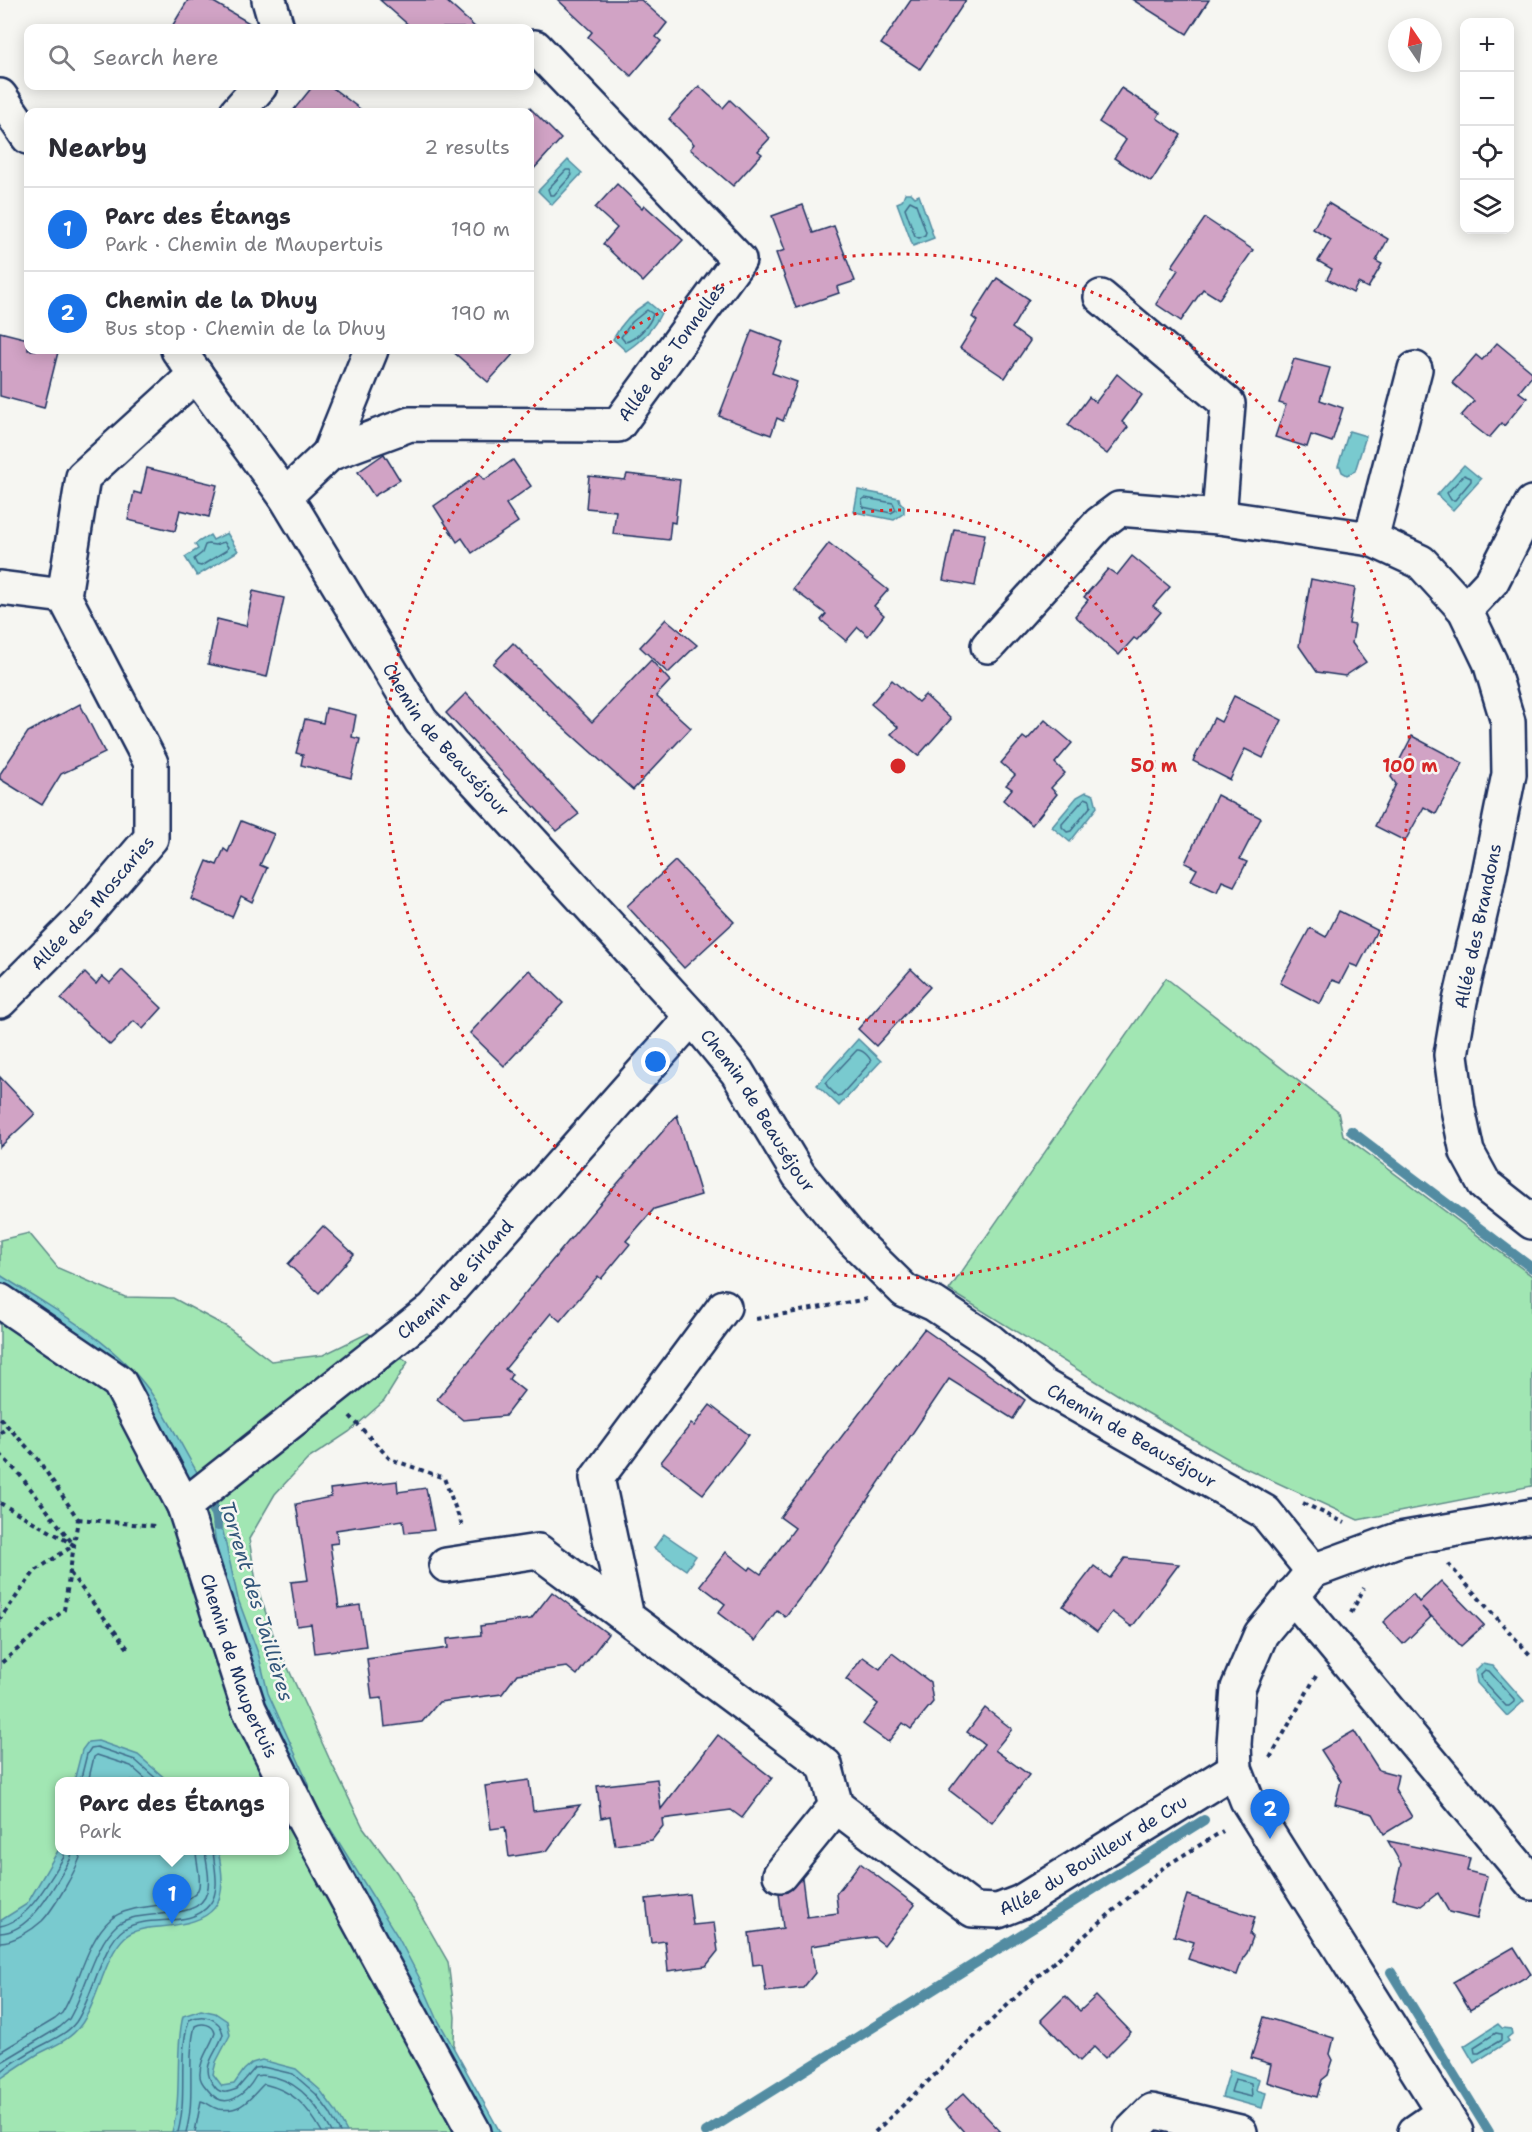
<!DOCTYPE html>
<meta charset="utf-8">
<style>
:root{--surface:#fff;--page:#f7f7f7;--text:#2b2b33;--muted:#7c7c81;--line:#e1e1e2;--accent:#1a73e8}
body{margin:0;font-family:"Shantell Sans",sans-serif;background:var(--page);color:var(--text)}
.controls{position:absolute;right:18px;top:18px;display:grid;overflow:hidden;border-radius:12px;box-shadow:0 3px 15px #0003}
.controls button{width:54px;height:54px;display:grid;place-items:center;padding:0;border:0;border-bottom:2px solid var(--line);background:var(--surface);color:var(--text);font:30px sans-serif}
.compass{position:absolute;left:1388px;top:18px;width:54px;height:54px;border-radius:50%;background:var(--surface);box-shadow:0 3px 15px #0003;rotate:347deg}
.you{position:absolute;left:656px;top:1062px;width:21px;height:21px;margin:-15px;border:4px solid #fff;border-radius:50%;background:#1a73e8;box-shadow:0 0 0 9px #1a73e833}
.badge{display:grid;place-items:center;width:39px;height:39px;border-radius:50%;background:var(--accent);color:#fff;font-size:20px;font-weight:700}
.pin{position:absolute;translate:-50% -50px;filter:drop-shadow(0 2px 3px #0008)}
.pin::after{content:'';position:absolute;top:32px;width:21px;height:18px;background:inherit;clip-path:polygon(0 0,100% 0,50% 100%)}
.popup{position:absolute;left:55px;top:1777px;width:234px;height:78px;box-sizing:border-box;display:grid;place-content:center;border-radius:12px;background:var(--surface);filter:drop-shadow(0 2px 4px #0005);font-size:20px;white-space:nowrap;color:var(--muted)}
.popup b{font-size:22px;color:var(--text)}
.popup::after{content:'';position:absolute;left:50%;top:100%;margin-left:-12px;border:12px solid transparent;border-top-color:var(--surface)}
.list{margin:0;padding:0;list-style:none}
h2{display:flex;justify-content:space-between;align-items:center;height:78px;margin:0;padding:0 24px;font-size:26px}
h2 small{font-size:20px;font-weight:400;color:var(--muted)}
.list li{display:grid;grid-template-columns:39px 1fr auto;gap:18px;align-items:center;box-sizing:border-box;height:84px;padding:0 24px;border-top:2px solid var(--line)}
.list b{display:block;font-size:22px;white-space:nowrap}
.list p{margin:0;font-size:20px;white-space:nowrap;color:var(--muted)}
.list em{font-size:20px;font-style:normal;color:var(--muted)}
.icon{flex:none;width:33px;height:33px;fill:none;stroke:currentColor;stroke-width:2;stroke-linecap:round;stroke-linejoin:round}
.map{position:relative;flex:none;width:1532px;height:2132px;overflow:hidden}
.search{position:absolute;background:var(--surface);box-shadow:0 3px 15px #0003;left:24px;top:24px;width:510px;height:66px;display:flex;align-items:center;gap:15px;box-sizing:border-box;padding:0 21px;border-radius:12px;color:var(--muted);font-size:22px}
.panel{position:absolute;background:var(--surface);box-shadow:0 3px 15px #0003;left:24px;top:108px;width:510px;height:246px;border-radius:12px}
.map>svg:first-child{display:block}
.green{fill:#a1e6b3;stroke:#5e8a88;stroke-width:1.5;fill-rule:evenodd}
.water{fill:#79cacf;stroke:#538ca2;stroke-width:1.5}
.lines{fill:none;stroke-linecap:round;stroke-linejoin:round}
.shore{stroke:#416d8b;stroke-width:1.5}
.stream{stroke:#538ca2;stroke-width:10}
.building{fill:#d1a3c5;stroke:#1b2f5e;stroke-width:1.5}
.minor-casing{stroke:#1b2f5e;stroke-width:38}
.path{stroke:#1b2f5e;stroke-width:4;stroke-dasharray:4.5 4.5;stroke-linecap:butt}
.minor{stroke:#f6f6f2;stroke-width:33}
.ring{fill:none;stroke:#d62828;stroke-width:3;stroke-dasharray:3 6}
.labels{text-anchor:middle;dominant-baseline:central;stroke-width:5;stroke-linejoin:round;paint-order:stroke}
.street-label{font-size:18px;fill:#1b2f5e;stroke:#f6f6f2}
.water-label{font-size:20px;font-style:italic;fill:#32567a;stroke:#f6f6f2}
.centre{fill:#d62828;stroke:#f6f6f2;stroke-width:3}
.ring-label{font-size:18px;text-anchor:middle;font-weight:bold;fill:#d62828;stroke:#f6f6f2;stroke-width:5;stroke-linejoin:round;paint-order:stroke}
</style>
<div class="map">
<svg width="1532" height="2132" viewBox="0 0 1532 2132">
<rect width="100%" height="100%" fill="#f6f6f2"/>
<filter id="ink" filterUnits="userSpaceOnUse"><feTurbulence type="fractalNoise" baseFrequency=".0167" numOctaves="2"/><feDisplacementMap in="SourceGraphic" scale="12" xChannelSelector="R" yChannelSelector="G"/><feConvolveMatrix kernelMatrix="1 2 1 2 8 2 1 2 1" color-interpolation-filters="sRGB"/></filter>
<g filter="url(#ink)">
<g class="green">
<polygon points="1166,978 1338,1112 1343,1135 1532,1276 1532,1486 1358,1520 1239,1465 1144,1411 949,1290"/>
<path d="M29 1233 58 1268 125 1297 173 1298 227 1327 271 1361 323 1355 368 1333 408 1362 384 1401 349 1432 308 1459 275 1494 249 1539 257 1587 274 1637 329 1758 363 1827 397 1873 448 1962 455 2017 453 2062 465 2132H0V1240ZM60 1782H284V1850H60Z"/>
</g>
<g class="water">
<polygon points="568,160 582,173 552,205 538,191"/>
<polygon points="905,193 911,193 915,197 919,195 934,238 913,246 897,203 902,201"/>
<path d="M648 302 661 313C653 330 641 341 626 351L613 339C622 322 633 311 648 302Z"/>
<polygon points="1349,431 1366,436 1355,471 1347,475 1342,472 1340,466 1338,466"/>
<polygon points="1464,465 1481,479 1453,510 1437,495"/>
<polygon points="858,490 899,498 900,502 904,506 904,513 894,520 854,512"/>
<polygon points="227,533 238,551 197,576 185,557 198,549 195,544 210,535 213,540"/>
<polygon points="1086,792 1094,795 1097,807 1070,842 1052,827 1077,797"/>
<polygon points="858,1039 881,1061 839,1106 817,1085"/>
<path d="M0 1275C52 1308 112 1340 149 1390 168 1417 183 1449 200 1477L192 1485 157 1424 0 1286Z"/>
<polygon points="217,1504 238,1599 259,1656 268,1693 303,1771 315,1804 398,1937 420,1979 437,2018 500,2132 492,2132 483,2117 267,1722 219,1562 213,1525"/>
<polygon points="664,1534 696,1556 686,1570 654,1548"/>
<polygon points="1482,1664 1493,1666 1524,1701 1507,1716 1477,1683 1475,1671"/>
<polygon points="98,1741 138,1755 168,1781 74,1781 82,1750 88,1742"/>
<path d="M59 1849 218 1851C231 1907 214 1922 160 1927 148 1928 134 1929 125 1937 104 1956 98 2003 80 2026 70 2040 53 2046 38 2054 25 2062 13 2070 0 2079V1921L27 1904Z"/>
<path d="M201 2010 215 2013 227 2021 230 2035 216 2062 213 2074 222 2086 234 2084 244 2070 252 2063 262 2060 296 2069 320 2090 335 2110 347 2132H172C183 2094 174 2054 183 2016Z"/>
<polygon points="1498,2024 1502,2028 1511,2029 1512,2034 1507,2038 1509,2041 1474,2063 1464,2046"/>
<polygon points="1230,2070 1259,2079 1256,2090 1266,2093 1262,2108 1222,2097"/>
</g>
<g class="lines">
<g class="shore">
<polygon points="566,170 570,170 572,175 554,195 550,195 548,189"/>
<polygon points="910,201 916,204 926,232 925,235 919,238 915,236 905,208"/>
<path d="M647 310 653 314C650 325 636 340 625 342L621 337 632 322Z"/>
<polygon points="1464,475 1471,478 1471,481 1455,500 1451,500 1447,493"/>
<polygon points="865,498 893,503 896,510 891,513 863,507 862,500"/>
<polygon points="224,542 228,547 227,550 201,566 197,565 194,559 202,553 205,545 208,544 215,545"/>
<polygon points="1085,798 1090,800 1091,806 1071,831 1067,832 1062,827 1062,824"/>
<path d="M857 1050C862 1049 870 1057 871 1062L841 1095 837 1096 827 1086 826 1083Z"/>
<polygon points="1485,1670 1489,1671 1514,1699 1514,1702 1509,1706 1506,1706 1482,1680 1481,1674"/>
<polyline points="80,1782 87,1754 91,1748 97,1747 135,1760 160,1782"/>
<polyline points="88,1782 94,1757 97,1755 131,1766 149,1782"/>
<path d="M0 1926C28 1922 50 1879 64 1857L65 1850"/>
<path d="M0 1933C32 1932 55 1884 70 1860L73 1850"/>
<path d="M0 1942C14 1942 32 1930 42 1921 53 1910 80 1865 82 1850"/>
<polygon points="1496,2033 1501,2034 1501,2040 1479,2053 1475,2053 1474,2047"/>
<path d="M0 2052 55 2019 62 2013C80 1984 85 1942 111 1919 132 1900 194 1911 199 1887 201 1875 196 1863 196 1850"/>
<path d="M0 2063 60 2027 69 2019C85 1993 94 1945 117 1925 140 1906 199 1924 207 1892 211 1878 206 1864 205 1850"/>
<path d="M0 2072C12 2063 25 2055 39 2047 52 2040 67 2034 76 2022 92 1999 102 1944 124 1929 150 1913 190 1930 210 1904 221 1889 214 1867 213 1850"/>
<polygon points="1235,2079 1251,2083 1252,2097 1231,2092"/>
<path d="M178 2132C188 2095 177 2056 189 2020 203 2013 220 2018 223 2034 217 2055 198 2066 215 2087 221 2095 229 2092 237 2089L255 2068 263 2067 293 2074 316 2094 330 2113 340 2132"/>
<path d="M186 2132C196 2097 186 2060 195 2026 202 2022 213 2024 215 2033 211 2046 200 2058 200 2073 199 2080 204 2085 208 2090 225 2113 246 2094 256 2076 263 2074 268 2076 275 2077 303 2085 318 2107 332 2132"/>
<path d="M195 2132 201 2101C207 2102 211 2107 218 2109 243 2113 250 2097 264 2084 293 2091 307 2105 322 2132"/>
</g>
<g class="stream">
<polyline points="1351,1131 1532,1268"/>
<polyline points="204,1494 216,1514 218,1526"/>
<polyline points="1391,1972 1489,2132"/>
<polyline points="706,2132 1204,1820"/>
</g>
</g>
<g class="building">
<polygon points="188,0 210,0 258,28 171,28"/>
<polygon points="380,0 445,0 476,28 412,28"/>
<polygon points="558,0 641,0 667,23 656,37 661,41 631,76 588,37 592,32"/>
<polygon points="911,0 966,0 920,69 881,44"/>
<polygon points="1133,0 1209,0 1187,34"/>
<polygon points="313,86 330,86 364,112 292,112"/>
<polygon points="699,86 723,108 730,100 770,138 758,151 762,154 733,186 690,149 694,144 669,119"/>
<polygon points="1121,88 1160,113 1157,118 1181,135 1151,182 1114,158 1126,140 1099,122"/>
<polygon points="530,108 561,139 530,173"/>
<polygon points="617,184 642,208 644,205 683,240 643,282 603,244 617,228 595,208"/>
<polygon points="1328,203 1388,239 1376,261 1382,264 1368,288 1358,283 1353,293 1327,279 1332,269 1318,261 1331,240 1313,229"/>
<polygon points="803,205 813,233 834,226 855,281 837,287 839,293 796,308 776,253 785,250 772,216"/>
<polygon points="1205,218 1253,250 1219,299 1203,289 1181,321 1156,304 1178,270 1172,266"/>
<polygon points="997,278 1029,299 1012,328 1030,341 1005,378 960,348 977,321 972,317"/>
<polygon points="752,330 783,342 772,373 797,382 783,421 777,418 771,435 719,416"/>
<polygon points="0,332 28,339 28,350 48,350 58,352 44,408 0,396"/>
<polygon points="1497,343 1532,372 1532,376 1519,392 1527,398 1504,426 1502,423 1489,438 1461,416 1474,401 1452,383 1476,355 1482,360"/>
<polygon points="451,350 517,350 488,382"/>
<polygon points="1294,359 1330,368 1320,400 1343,408 1332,442 1311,435 1307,447 1275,437 1286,405 1279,403"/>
<polygon points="1117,374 1142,395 1122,422 1128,427 1107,454 1068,425 1089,397 1096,402"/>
<polygon points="384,454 400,480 374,496 358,472"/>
<polygon points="513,460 531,486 506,504 518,522 472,553 462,538 457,542 434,506 480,474 484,480"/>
<polygon points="147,468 217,485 209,517 180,510 175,531 128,520 134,492 141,494"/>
<polygon points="627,474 680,480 675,523 671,522 669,540 613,534 616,511 586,508 589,476 625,480"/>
<polygon points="954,529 985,534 975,586 943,580"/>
<polygon points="829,543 888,590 874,606 884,615 868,636 858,627 846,641 821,620 826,614 793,589"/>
<polygon points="1132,556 1170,587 1153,606 1161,612 1137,640 1134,638 1119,655 1075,616 1088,600 1084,597 1108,569 1117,575"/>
<polygon points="1311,579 1355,588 1349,624 1355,625 1352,643 1366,662 1345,676 1317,672 1299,646"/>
<polygon points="253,591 284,598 267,677 208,664 217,619 246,626"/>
<polygon points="666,619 697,645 668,673 640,647"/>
<polygon points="513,643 592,722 651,660 670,681 656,696 691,728 633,790 493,664"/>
<polygon points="892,680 918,702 925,695 951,719 918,756 891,734 898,727 871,704"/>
<polygon points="466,693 579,814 557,831 446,713"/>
<polygon points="1234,696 1282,720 1263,758 1245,749 1230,780 1193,761 1214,718 1221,722"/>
<polygon points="80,704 105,753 61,774 42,805 0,779 0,774 28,732"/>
<polygon points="326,708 356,715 352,737 360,739 351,778 301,765 303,755 296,753 305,719 323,723"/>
<polygon points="1045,720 1072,743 1055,763 1065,773 1051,788 1057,794 1032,825 1003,800 1012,789 1006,785 1015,775 1001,763 1023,737 1027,740"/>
<polygon points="1412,736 1463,763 1436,814 1424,807 1405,841 1375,826 1396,784 1391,777"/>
<polygon points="1217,795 1261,818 1240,859 1247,862 1234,886 1222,881 1217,892 1191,880 1197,869 1185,863"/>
<polygon points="241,821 274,834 260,865 267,868 252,902 241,896 232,917 191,899 207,861 217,865 224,849 228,852"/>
<polygon points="675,861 734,922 684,968 627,906"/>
<polygon points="1339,911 1377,930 1358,967 1350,964 1340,983 1332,980 1320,1004 1280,983 1310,928 1326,937"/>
<polygon points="911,969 930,987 876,1046 858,1029"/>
<polygon points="122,970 162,1008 143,1029 134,1021 110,1045 61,999 85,973 96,984 102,976 110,983"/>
<polygon points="529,970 563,1003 504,1066 470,1033"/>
<polygon points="0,1077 35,1114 0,1147"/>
<polygon points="677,1115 701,1195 654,1209 626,1241 630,1244 601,1279 598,1276 560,1321 551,1313 505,1369 512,1374 509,1379 524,1391 505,1416 463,1420 437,1399 591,1214"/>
<polygon points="323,1226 354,1254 319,1293 288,1264"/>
<polygon points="924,1329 1025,1400 1013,1419 949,1379 809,1586 785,1617 777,1610 755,1641 718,1613 725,1604 700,1585 726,1552 749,1570 751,1567 761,1574 795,1528 780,1517"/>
<polygon points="710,1405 749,1435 703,1494 661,1462 691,1424 694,1426"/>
<polygon points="397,1481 398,1492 426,1488 434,1530 405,1533 403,1520 336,1530 338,1543 330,1544 339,1608 360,1605 366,1646 315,1653 311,1624 297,1626 291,1582 308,1580 296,1504 331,1497 330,1489"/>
<polygon points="1125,1558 1179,1564 1132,1627 1112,1612 1097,1632 1063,1606 1094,1566 1110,1578"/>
<polygon points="1441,1581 1484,1625 1461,1646 1422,1607 1431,1617 1403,1644 1383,1622 1413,1594 1419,1602"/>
<polygon points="552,1592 608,1634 577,1675 567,1667 517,1674 502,1694 439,1702 422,1722 385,1727 382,1698 372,1699 367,1659 448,1648 447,1639 481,1635 480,1626 531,1619"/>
<polygon points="892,1653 930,1682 933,1702 911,1729 903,1723 888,1742 863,1724 878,1704 846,1679 863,1657 880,1669"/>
<polygon points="985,1708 1012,1729 995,1750 1029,1775 992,1823 949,1790 984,1744 967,1732"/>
<polygon points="1354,1731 1379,1770 1398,1775 1395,1789 1412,1817 1384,1834 1373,1814 1335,1804 1341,1781 1321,1750"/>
<polygon points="718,1735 772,1778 742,1818 731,1810 662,1819 663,1826 652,1840 615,1845 610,1816 601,1818 597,1786 657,1779 661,1809"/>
<polygon points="529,1780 533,1811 580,1805 547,1851 509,1857 505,1827 491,1829 485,1786"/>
<polygon points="1388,1841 1470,1858 1467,1871 1487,1876 1477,1919 1449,1912 1438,1893 1421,1906 1393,1899 1401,1864"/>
<polygon points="860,1863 915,1905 884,1945 874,1937 811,1946 815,1973 803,1988 766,1992 762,1964 753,1965 749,1933 783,1928 779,1893 787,1892 802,1878 807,1917 838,1913 836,1894"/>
<polygon points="689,1894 693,1925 714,1923 718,1951 706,1966 668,1971 665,1941 651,1943 646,1899"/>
<polygon points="1187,1895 1255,1917 1250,1934 1253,1937 1247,1953 1243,1958 1237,1975 1188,1959 1194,1942 1174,1936"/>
<polygon points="1514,1947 1531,1974 1470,2010 1453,1982"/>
<polygon points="1065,1996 1080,2011 1096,1996 1131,2032 1105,2058 1094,2047 1080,2061 1041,2020"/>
<polygon points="1264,2017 1334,2038 1330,2054 1333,2060 1328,2075 1322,2080 1317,2097 1267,2082 1271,2064 1251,2058"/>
<polygon points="964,2093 1001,2132 964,2132 945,2110"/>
</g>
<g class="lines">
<g class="minor-casing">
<g id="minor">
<polyline points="269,0 277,28"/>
<polyline points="0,96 28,137"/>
<polyline points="237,112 260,86"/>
<polyline points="1101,297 1228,404 1219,517"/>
<path id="s1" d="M178 350 285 496 421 721 692 1017 737 1072 799 1175 851 1238 905 1291 934 1304 990 1341 1042 1385 1265 1512 1313 1571"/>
<polyline points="329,454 371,350"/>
<path id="s2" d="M285 496 329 454 410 424 618 425 739 260 535 47"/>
<polyline points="1371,539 1415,369"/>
<polyline points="0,588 64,596"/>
<polyline points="1465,610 1492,581 1532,503"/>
<polyline points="988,646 1099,524 1119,509 1219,517 1371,539 1421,562 1465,610 1490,662 1508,722 1509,774 1485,893 1460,1001 1451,1055 1458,1109 1467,1152 1485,1185 1532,1222"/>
<path id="s3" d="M0 1001 81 920 151 838V763L64 596 83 477 196 374"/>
<path id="s4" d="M0 1301 119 1382 184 1506 249 1709 304 1820 474 2132"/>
<path id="s5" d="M184 1506 433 1309 692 1017"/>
<path id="s6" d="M446 1565 538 1551 825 1765 836 1806 973 1910 998 1911 1021 1902 1235 1769"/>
<polyline points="1292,1595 1532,1883"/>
<polyline points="627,1617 597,1478 724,1307"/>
<polyline points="780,1875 836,1806"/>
<polyline points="1131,2132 1152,2111 1240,2132"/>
<polyline points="1415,2132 1444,2112"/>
<polyline points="1456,2132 1247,1800 1235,1769 1234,1744 1238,1688 1261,1634 1313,1571 1400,1539 1532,1516"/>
</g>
</g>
<g class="path">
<polyline points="756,1319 867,1299"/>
<polyline points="350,1416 390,1459 444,1478 463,1528"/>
<polyline points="0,1418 37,1458 78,1519 64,1610 0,1664"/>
<polyline points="0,1433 8,1427"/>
<polyline points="0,1454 20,1475 73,1544"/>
<polyline points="0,1503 74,1545 35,1571 0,1619"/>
<polyline points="1303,1503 1345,1523"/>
<polyline points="78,1519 155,1526"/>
<polyline points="1448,1564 1532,1657"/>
<polyline points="70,1573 129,1650"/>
<polyline points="1351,1613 1364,1588"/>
<polyline points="1270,1758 1316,1676"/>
<polyline points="875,2132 1039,1975 1164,1867 1223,1831"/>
</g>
<use href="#minor" class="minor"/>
</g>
</g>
<g class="ring">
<circle cx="898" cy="766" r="256"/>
<circle cx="898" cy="766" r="512"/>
</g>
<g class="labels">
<g class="street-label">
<text stroke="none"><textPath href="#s2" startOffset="446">Allée des Tonnelles</textPath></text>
<text stroke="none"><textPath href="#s1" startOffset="474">Chemin de Beauséjour</textPath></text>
<text stroke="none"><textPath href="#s3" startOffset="135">Allée des Moscaries</textPath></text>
<text transform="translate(1478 926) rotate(-78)">Allée des Brandons</text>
<text stroke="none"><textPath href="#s1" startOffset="960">Chemin de Beauséjour</textPath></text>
<text stroke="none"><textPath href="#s5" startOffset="354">Chemin de Sirland</textPath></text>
<text stroke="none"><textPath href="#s1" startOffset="1464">Chemin de Beauséjour</textPath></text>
<text stroke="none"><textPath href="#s4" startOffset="453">Chemin de Maupertuis</textPath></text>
<text stroke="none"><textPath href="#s6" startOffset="801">Allée du Bouilleur de Cru</textPath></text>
</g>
<g class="water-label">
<text transform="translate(257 1601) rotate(73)">Torrent des Jaillières</text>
</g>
</g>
<circle cx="898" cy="766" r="9" class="centre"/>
<g class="ring-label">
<text x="1154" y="772">50 m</text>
<text x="1410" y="772">100 m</text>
</g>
</svg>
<div class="controls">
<button>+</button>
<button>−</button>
<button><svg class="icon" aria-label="locate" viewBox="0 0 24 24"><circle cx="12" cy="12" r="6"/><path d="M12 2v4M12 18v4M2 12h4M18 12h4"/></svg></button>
<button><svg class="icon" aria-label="layers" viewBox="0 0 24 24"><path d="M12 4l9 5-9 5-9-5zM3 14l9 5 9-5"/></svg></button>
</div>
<svg class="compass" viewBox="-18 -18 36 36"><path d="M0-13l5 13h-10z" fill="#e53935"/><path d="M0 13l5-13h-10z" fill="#7c7c81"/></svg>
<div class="you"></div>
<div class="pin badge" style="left:172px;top:1924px">1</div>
<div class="popup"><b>Parc des Étangs</b>Park</div>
<div class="pin badge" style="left:1270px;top:1839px">2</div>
<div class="search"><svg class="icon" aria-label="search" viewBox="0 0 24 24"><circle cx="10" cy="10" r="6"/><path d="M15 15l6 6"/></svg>Search here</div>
<section class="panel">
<h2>Nearby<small>2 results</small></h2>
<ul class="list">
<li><span class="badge">1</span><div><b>Parc des Étangs</b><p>Park · Chemin de Maupertuis</p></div><em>190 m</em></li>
<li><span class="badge">2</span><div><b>Chemin de la Dhuy</b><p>Bus stop · Chemin de la Dhuy</p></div><em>190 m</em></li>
</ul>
</section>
</div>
